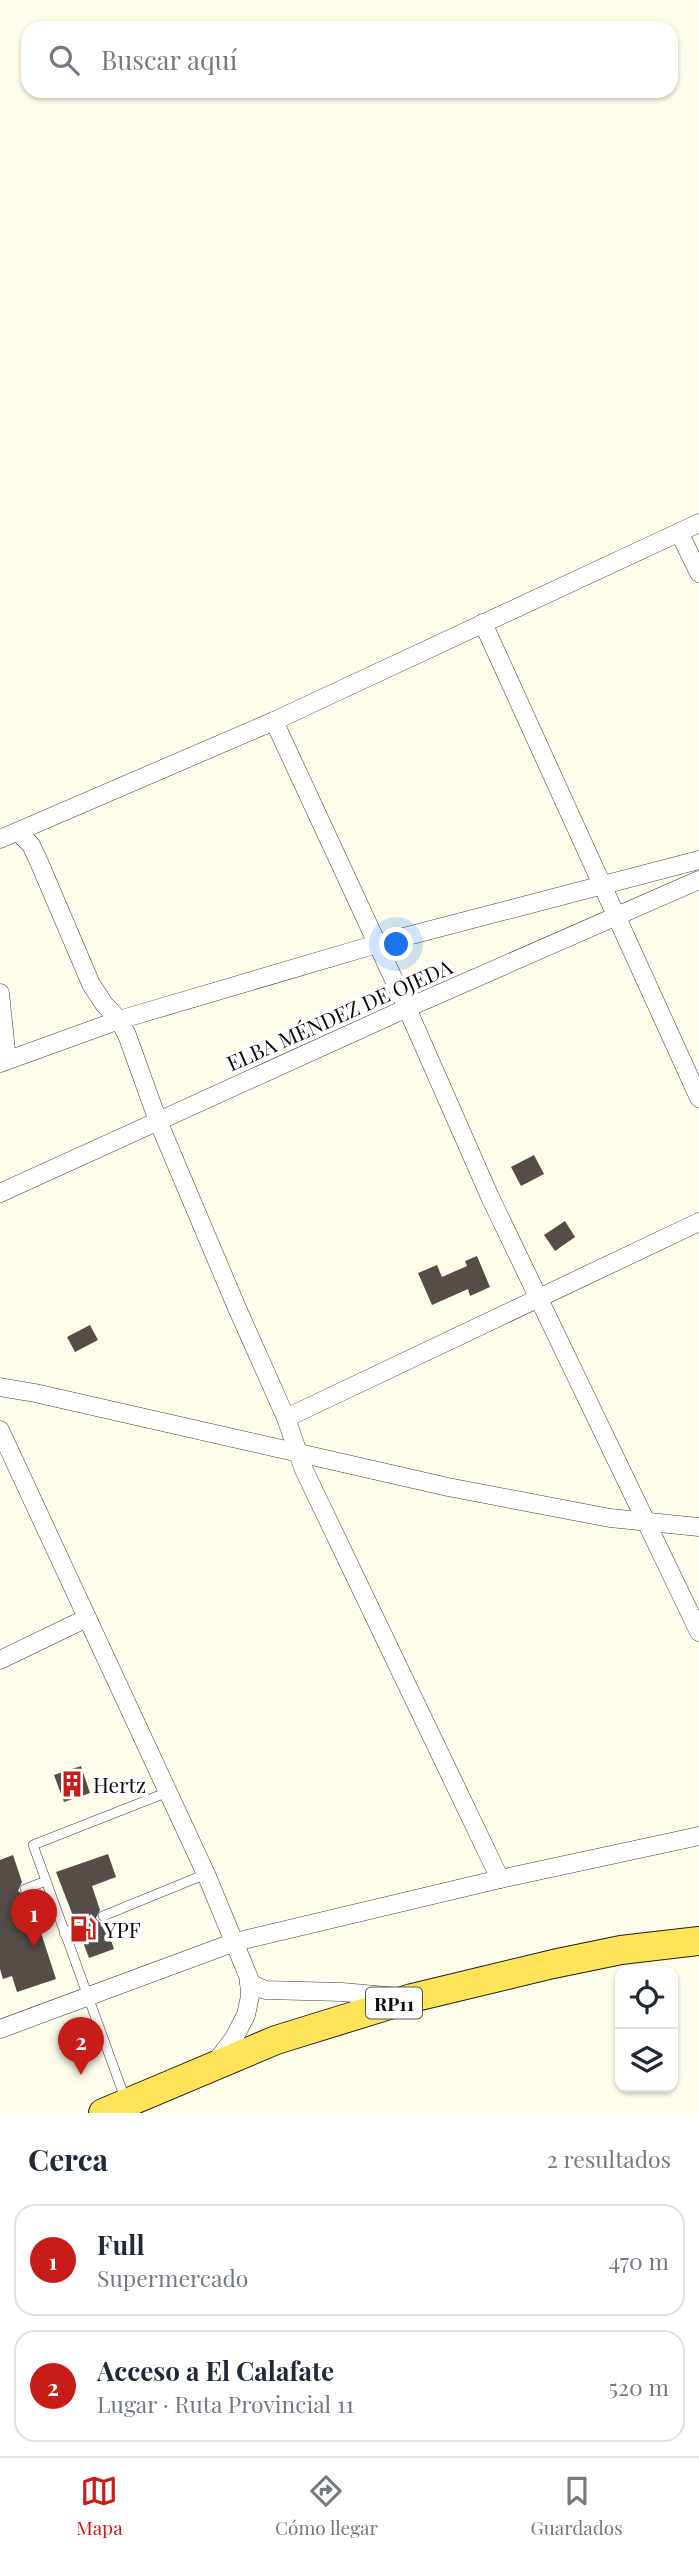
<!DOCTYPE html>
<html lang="es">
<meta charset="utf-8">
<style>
:root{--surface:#fff;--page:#f6f6f7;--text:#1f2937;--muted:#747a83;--line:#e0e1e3;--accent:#c71d18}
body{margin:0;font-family:"Playfair Display",serif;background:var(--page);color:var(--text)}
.controls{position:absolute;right:21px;bottom:21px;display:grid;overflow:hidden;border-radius:14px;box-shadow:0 2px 5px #0004}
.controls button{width:63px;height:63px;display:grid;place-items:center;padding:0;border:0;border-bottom:2px solid var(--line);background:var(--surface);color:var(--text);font:35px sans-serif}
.you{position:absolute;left:397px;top:945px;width:24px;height:24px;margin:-18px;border:5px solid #fff;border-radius:50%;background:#1a73e8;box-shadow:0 0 0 10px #1a73e833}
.badge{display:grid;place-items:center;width:46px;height:46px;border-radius:50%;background:var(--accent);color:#fff;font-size:23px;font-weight:700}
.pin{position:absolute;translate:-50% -58px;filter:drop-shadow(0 2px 4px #0008)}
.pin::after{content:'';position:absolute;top:37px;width:24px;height:21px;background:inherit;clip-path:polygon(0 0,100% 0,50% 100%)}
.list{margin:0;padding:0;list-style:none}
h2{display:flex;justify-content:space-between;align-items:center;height:91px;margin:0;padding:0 28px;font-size:30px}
h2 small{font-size:23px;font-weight:400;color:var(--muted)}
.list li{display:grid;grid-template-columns:46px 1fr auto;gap:21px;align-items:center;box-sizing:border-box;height:112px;margin:0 14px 14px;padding:0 14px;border:2px solid var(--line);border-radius:21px}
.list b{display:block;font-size:26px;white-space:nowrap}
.list p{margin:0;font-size:23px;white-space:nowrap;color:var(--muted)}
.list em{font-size:23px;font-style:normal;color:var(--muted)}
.icon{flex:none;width:38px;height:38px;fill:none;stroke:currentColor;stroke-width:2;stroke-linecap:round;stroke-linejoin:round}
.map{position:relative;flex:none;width:699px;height:2113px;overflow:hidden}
.search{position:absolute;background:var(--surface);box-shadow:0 2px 5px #0004;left:21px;right:21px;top:21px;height:77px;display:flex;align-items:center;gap:18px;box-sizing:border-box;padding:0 24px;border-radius:21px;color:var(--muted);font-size:26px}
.sheet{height:343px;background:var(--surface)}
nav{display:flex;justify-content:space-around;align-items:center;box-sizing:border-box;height:98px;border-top:2px solid var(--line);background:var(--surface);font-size:19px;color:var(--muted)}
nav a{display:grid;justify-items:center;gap:4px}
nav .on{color:var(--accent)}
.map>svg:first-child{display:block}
.building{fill:#554d47}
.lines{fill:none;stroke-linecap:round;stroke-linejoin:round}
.service-casing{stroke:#3e3e3e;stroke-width:10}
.minor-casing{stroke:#3e3e3e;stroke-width:19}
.primary-casing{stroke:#1c1c1c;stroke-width:30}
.service{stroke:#fff;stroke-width:9}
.minor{stroke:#fff;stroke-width:18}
.primary{stroke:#ffe45a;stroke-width:28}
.labels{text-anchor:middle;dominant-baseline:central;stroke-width:7;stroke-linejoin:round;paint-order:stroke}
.shield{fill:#fff;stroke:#545454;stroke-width:2}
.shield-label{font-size:19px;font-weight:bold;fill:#0b0b0b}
.street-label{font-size:21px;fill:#0b0b0b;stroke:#fff}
.poi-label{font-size:21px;fill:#0b0b0b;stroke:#fff;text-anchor:start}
</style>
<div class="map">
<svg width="699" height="2113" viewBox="0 0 699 2113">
<rect width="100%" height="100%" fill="#fffdea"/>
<g class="building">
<polygon points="534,1155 544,1174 521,1186 511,1167"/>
<polygon points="565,1221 575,1237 555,1251 544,1235"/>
<polygon points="477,1256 490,1287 470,1296 468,1289 432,1305 418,1273 437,1265 442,1277 467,1266 465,1261"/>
<polygon points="90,1325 98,1340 75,1352 67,1337"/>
<polygon points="81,1766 90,1793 64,1802 54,1775"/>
<polygon points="108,1854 116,1877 92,1886 100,1910 96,1918 99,1922 105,1923 114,1949 89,1958 80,1934 84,1931 85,1925 82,1921 75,1921 56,1872"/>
<polygon points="13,1855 22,1882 18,1891 30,1899 56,1979 17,1992 12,1976 3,1979 0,1969 0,1860"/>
</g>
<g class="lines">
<g class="service-casing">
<g id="service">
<polyline points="25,1889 46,1881"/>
<polyline points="103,1916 206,1874"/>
<polyline points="64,1933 78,1927"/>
<polyline points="126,2101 33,1845 168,1792"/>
</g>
</g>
<g class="minor-casing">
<g id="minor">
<polyline points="679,532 699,573"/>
<polyline points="483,623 699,1098"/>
<polyline points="274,721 407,1008 490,1197 699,1632"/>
<polyline points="18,832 31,845 39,862 91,984 104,1004 119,1020 127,1035 158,1121 237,1308 286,1418 304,1470 500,1879"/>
<polyline points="0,839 274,721 699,523"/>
<polyline points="0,993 7,1060"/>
<polyline points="0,1063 119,1020 377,944 699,860"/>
<polyline points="0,1193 407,1008 699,880"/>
<polyline points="0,1387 35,1393 448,1487 610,1518 699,1527"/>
<polyline points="286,1418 699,1222"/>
<polyline points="0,1430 206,1874 249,1978 250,1996 246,2015 234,2038 215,2063"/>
<polyline points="0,1660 87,1618"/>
<polyline points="249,1983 265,1990 342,1992 398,1997"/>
<polyline points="0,2029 235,1942 500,1879 699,1836"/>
</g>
</g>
<g class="primary-casing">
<polyline id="primary" points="103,2113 276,2040 412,1998 553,1964 621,1950 699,1941"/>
</g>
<use href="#service" class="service"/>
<use href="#minor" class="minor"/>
<use href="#primary" class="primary"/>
</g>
<defs>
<g id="building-bare" transform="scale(2.1)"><path d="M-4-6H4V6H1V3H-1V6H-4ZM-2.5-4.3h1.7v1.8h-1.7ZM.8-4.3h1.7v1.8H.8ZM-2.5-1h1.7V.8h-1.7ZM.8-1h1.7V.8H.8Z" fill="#c71d18" stroke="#fff" stroke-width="2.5" paint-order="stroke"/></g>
<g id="fuel-bare" transform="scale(2.1)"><path d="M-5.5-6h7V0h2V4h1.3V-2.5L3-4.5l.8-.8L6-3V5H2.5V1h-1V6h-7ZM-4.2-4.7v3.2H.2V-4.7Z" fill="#c71d18" stroke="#fff" stroke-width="2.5" paint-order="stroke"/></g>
</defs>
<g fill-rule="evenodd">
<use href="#building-bare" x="72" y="1784"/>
<use href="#fuel-bare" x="83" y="1929"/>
</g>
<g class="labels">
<rect class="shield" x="366" y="1987.5" width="56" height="31" rx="5"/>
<g class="shield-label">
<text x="394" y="2003">RP11</text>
</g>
<g class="street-label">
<text transform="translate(339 1014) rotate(-24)">ELBA MÉNDEZ DE OJEDA</text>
</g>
<g class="poi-label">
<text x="93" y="1784">Hertz</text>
<text x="104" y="1929">YPF</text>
</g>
</g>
</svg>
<div class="controls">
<button><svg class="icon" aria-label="locate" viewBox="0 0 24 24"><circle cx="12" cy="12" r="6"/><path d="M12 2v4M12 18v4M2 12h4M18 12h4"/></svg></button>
<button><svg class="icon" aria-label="layers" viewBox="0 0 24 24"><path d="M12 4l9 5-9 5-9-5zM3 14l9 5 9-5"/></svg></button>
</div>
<div class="you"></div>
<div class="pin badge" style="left:34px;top:1947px">1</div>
<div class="pin badge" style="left:81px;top:2075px">2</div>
<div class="search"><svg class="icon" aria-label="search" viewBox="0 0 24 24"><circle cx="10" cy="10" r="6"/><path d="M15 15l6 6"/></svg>Buscar aquí</div>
</div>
<section class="sheet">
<h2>Cerca<small>2 resultados</small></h2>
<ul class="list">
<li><span class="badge">1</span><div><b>Full</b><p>Supermercado</p></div><em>470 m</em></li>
<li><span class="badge">2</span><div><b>Acceso a El Calafate</b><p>Lugar · Ruta Provincial 11</p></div><em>520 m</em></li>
</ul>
</section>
<nav>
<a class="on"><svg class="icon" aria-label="map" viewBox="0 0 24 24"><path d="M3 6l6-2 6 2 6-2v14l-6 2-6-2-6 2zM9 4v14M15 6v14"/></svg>Mapa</a>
<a><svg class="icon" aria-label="directions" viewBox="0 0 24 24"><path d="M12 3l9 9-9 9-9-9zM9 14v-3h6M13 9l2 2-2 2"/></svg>Cómo llegar</a>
<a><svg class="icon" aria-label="saved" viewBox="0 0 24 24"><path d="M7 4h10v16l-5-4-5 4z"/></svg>Guardados</a>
</nav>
